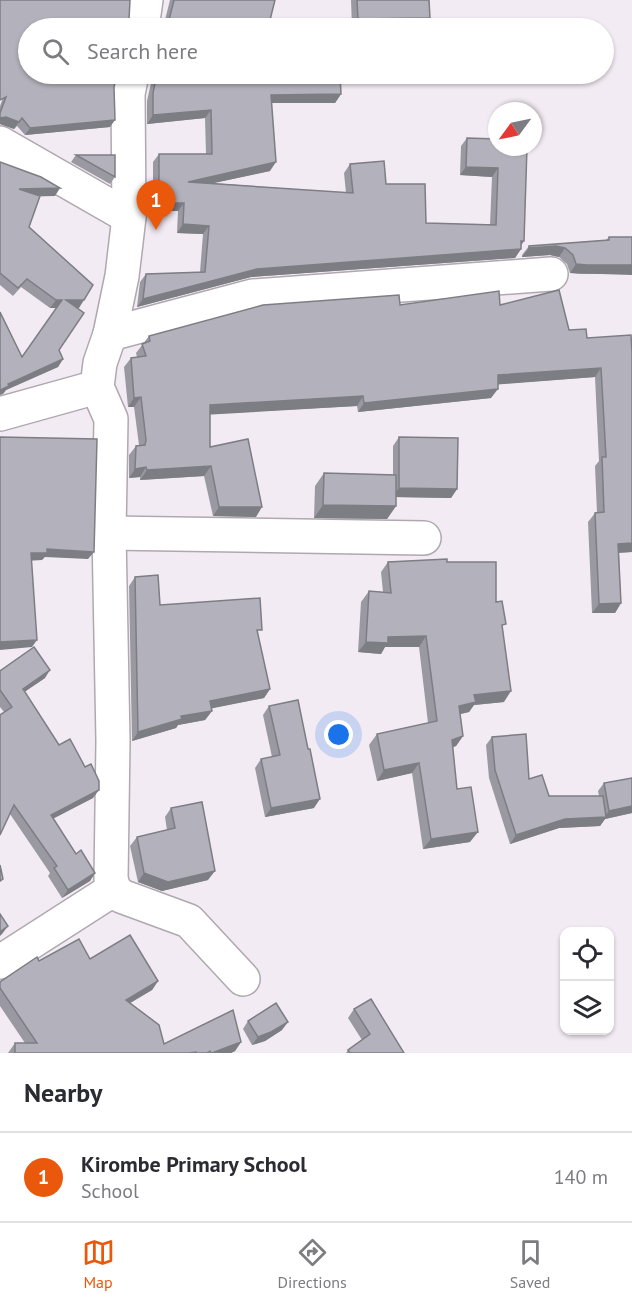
<!DOCTYPE html>
<style>
:root{--surface:#fff;--page:#f7f7f7;--text:#2b2b33;--muted:#7c7c81;--line:#e1e1e2;--accent:#ea580c}
body{margin:0;font-family:"PT Sans",sans-serif;background:var(--page);color:var(--text)}
.controls{position:absolute;right:18px;bottom:18px;display:grid;overflow:hidden;border-radius:12px;box-shadow:0 2px 4px #0004}
.controls button{width:54px;height:54px;display:grid;place-items:center;padding:0;border:0;border-bottom:2px solid var(--line);background:var(--surface);color:var(--text);font:30px sans-serif}
.compass{position:absolute;left:488px;top:102px;width:54px;height:54px;border-radius:50%;background:var(--surface);box-shadow:0 2px 4px #0004;rotate:237deg}
.you{position:absolute;left:339px;top:735px;width:21px;height:21px;margin:-15px;border:4px solid #fff;border-radius:50%;background:#1a73e8;box-shadow:0 0 0 9px #1a73e833}
.badge{display:grid;place-items:center;width:39px;height:39px;border-radius:50%;background:var(--accent);color:#fff;font-size:20px;font-weight:700}
.pin{position:absolute;translate:-50% -50px;filter:drop-shadow(0 2px 3px #0008)}
.pin::after{content:'';position:absolute;top:32px;width:21px;height:18px;background:inherit;clip-path:polygon(0 0,100% 0,50% 100%)}
.list{margin:0;padding:0;list-style:none}
h2{display:flex;justify-content:space-between;align-items:center;height:78px;margin:0;padding:0 24px;font-size:26px}
h2 small{font-size:20px;font-weight:400;color:var(--muted)}
.list li{display:grid;grid-template-columns:39px 1fr auto;gap:18px;align-items:center;box-sizing:border-box;height:90px;padding:0 24px;border-top:2px solid var(--line)}
.list b{display:block;font-size:22px;white-space:nowrap}
.list p{margin:0;font-size:20px;white-space:nowrap;color:var(--muted)}
.list em{font-size:20px;font-style:normal;color:var(--muted)}
.icon{flex:none;width:33px;height:33px;fill:none;stroke:currentColor;stroke-width:2;stroke-linecap:round;stroke-linejoin:round}
.map{position:relative;flex:none;width:632px;height:1053px;overflow:hidden}
.search{position:absolute;background:var(--surface);box-shadow:0 2px 4px #0004;left:18px;right:18px;top:18px;height:66px;display:flex;align-items:center;gap:15px;box-sizing:border-box;padding:0 21px;border-radius:33px;color:var(--muted);font-size:22px}
.sheet{height:168px;background:var(--surface)}
nav{display:flex;justify-content:space-around;align-items:center;box-sizing:border-box;height:84px;border-top:2px solid var(--line);background:var(--surface);font-size:16px;color:var(--muted)}
nav a{display:grid;justify-items:center;gap:3px}
nav .on{color:var(--accent)}
.map>svg:first-child{display:block}
.lines{fill:none;stroke-linecap:round;stroke-linejoin:round}
.minor-casing{stroke:#b0a8af;stroke-width:36}
.minor{stroke:#fff;stroke-width:33}
.wall{fill:#9a99a2}
.shaded-wall{fill:#7d7d84}
.building{fill:#b3b2bc;stroke:#7d7d84;stroke-width:1.5}
</style>
<div class="map">
<svg width="632" height="1053" viewBox="0 0 632 1053">
<rect width="100%" height="100%" fill="#f3ebf3"/>
<g class="lines">
<g class="minor-casing">
<g id="minor">
<polyline points="142,28 146,0"/>
<polyline points="132,74 128,94 129,217 122,276 110,334 100,363 97,387 111,419 109,533 113,741 111,879 114,889 121,896 189,921 243,979"/>
<polyline points="0,143 129,217"/>
<polyline points="110,334 253,296 551,274"/>
<polyline points="0,414 97,387"/>
<polyline points="109,533 424,538"/>
<polyline points="0,962 114,889"/>
</g>
</g>
<use href="#minor" class="minor"/>
</g>
<g class="wall">
<polygon points="170,0 275,0 268,28 163,28"/>
<polygon points="351,0 429,0 430,18 423,27 352,28"/>
<polygon points="28,28 114,87 110,127 25,135 17,126 14,129 0,124 0,106"/>
<polygon points="153,74 340,74 341,94 335,103 272,103 270,171 213,183 346,193 344,173 350,164 386,184 426,223 490,225 492,177 460,175 461,146 467,138 497,139 521,245 521,249 515,258 251,277 137,307 140,282 146,274 200,272 203,234 177,233 178,211 153,211 153,162 159,154 206,154 205,118 147,124 147,101"/>
<polygon points="76,155 115,177 110,184 71,162"/>
<polygon points="0,162 55,196 39,196 29,227 79,308 77,308 59,350 63,359 58,367 6,390 3,394 22,357 56,308 50,308 21,287 13,296 0,285"/>
<polygon points="609,237 622,274 580,274 570,273 567,264 559,257 550,255 522,257 522,255 529,246 606,240"/>
<polygon points="400,305 500,305 587,338 632,353 632,552 619,553 621,603 615,613 592,613 588,522 595,513 597,513 595,466 599,461 595,377 498,384 491,398 358,412 357,406 210,414 210,447 256,517 213,516 204,476 140,480 140,477 129,478 129,455 136,446 139,445 134,407 128,407 124,367 131,358 137,357 136,353 149,336"/>
<polygon points="399,437 457,489 451,498 396,497 396,506 387,519 314,518 315,486 324,473 393,475 393,446"/>
<polygon points="388,562 447,562 496,602 503,629 504,702 474,705 469,712 460,714 463,736 456,746 453,747 457,789 470,842 423,849 412,773 377,781 369,745 377,734 428,723 419,647 385,647 381,654 358,652 361,602 369,591 383,592 381,572"/>
<polygon points="135,577 160,605 258,636 270,689 264,698 211,708 212,711 205,720 178,725 176,728 132,741 129,586"/>
<polygon points="0,671 45,678 24,692 93,798 53,818 76,854 95,873 90,881 62,898 48,876 50,873 10,814 4,712 0,707"/>
<polygon points="269,706 314,808 265,817 255,768 261,759 272,757 263,715"/>
<polygon points="492,737 529,779 549,796 599,796 598,791 604,783 632,778 632,813 605,819 600,826 559,828 510,844 489,778 486,745"/>
<polygon points="171,808 208,880 162,891 138,882 130,846 137,837 167,830 165,817"/>
<polygon points="90,959 158,981 152,990 130,1003 164,1044 241,1042 235,1051 231,1053 8,1053 15,1043 25,1043 0,1006 0,982 39,961"/>
<polygon points="354,1009 404,1053 346,1053 348,1050 362,1040 348,1018"/>
<polygon points="248,1021 282,1030 265,1041 252,1045 243,1029"/>
</g>
<g class="shaded-wall">
<polygon points="430,18 423,27 352,28 358,19"/>
<polygon points="341,94 335,103 265,103 271,95"/>
<polygon points="211,110 205,118 147,124 153,115"/>
<polygon points="6,117 22,118 14,129 0,124 0,118"/>
<polygon points="115,120 110,127 25,135 30,128"/>
<polygon points="276,162 270,171 182,190 188,182"/>
<polygon points="466,167 498,168 492,177 460,175"/>
<polygon points="60,188 55,196 14,197 19,189"/>
<polygon points="159,203 184,203 178,211 153,211"/>
<polygon points="183,224 209,226 203,234 177,233"/>
<polygon points="521,241 524,241 518,250 521,249 515,258 251,277 137,307 143,299 257,269"/>
<polygon points="556,246 565,248 559,257 550,255 522,257 529,248"/>
<polygon points="576,264 632,265 632,275 570,273"/>
<polygon points="56,300 62,300 56,308 50,308"/>
<polygon points="66,300 84,300 79,308 61,308"/>
<polygon points="63,359 58,367 6,390 3,394 0,395 0,390 8,384"/>
<polygon points="601,368 595,377 492,385 498,375"/>
<polygon points="498,389 491,398 358,412 364,403"/>
<polygon points="363,396 357,406 203,415 210,405"/>
<polygon points="141,397 134,407 128,407 134,398"/>
<polygon points="211,466 204,476 140,480 147,470"/>
<polygon points="146,467 140,477 129,478 135,469"/>
<polygon points="399,488 457,489 451,498 392,497"/>
<polygon points="323,505 396,506 387,519 314,518"/>
<polygon points="219,507 262,507 256,517 213,516"/>
<polygon points="632,543 632,552 612,553 618,544"/>
<polygon points="47,549 94,552 88,559 45,557 42,560 25,561 31,553"/>
<polygon points="621,603 615,613 592,613 599,604"/>
<polygon points="426,636 419,647 385,647 381,654 358,652 366,642 388,637"/>
<polygon points="37,640 32,647 0,650 0,642"/>
<polygon points="50,670 45,678 17,697 23,689"/>
<polygon points="270,689 264,698 204,710 210,701"/>
<polygon points="511,691 504,702 474,705 469,712 452,716 459,706 474,695"/>
<polygon points="212,711 205,720 178,725 176,728 132,741 138,732 181,716"/>
<polygon points="463,736 456,746 445,750 452,740"/>
<polygon points="419,763 412,773 377,781 384,770"/>
<polygon points="99,790 93,798 45,823 51,815"/>
<polygon points="320,799 314,808 265,817 271,808"/>
<polygon points="632,806 632,813 605,819 600,826 559,828 510,844 516,835 565,819 604,817 609,811"/>
<polygon points="478,832 470,842 423,849 431,839"/>
<polygon points="215,871 208,880 162,891 138,882 144,873"/>
<polygon points="95,873 90,881 62,898 68,890"/>
<polygon points="8,926 2,934 0,936 0,932"/>
<polygon points="158,981 152,990 120,1009 126,1000"/>
<polygon points="288,1022 282,1030 265,1041 252,1045 258,1037"/>
<polygon points="241,1042 235,1051 231,1053 212,1053"/>
</g>
<g class="building">
<polygon points="0,0 130,0 129,19 130,28 28,28 28,74 117,74 114,87 115,120 30,128 22,118 19,122 6,117 0,118 0,113 6,97 0,100"/>
<polygon points="174,0 275,0 268,28 167,28"/>
<polygon points="357,0 429,0 430,18 358,19"/>
<polygon points="157,74 340,74 341,94 271,95 276,162 188,182 353,193 350,164 384,161 386,184 425,184 426,223 496,225 498,168 466,167 467,138 497,139 497,147 527,147 524,241 521,241 521,249 257,269 143,299 146,274 205,272 209,226 183,224 184,203 159,203 159,154 212,154 211,110 153,115 153,93"/>
<polygon points="76,155 115,155 115,177"/>
<polygon points="0,162 41,177 60,188 19,189 40,196 29,227 93,285 84,300 66,300 84,313 59,350 63,359 8,384 9,386 0,390 0,312 22,357 62,300 56,300 27,279 18,288 0,273"/>
<polygon points="609,237 632,237 632,265 587,265 576,264 573,255 565,248 556,246 529,248 529,246 609,240"/>
<polygon points="559,290 569,330 586,329 587,338 631,335 632,353 632,543 618,544 621,603 599,604 595,513 604,512 602,457 606,457 601,368 498,375 498,389 364,403 363,396 210,405 210,447 248,439 262,507 219,507 211,466 147,470 146,467 135,469 136,446 145,445 146,440 141,397 134,398 131,358 146,356 142,344 150,341 149,336 263,305 399,295 400,305 499,291 500,305"/>
<polygon points="0,437 97,439 94,552 47,549 47,553 31,553 37,640 0,642"/>
<polygon points="399,437 458,438 457,489 399,488"/>
<polygon points="324,473 396,475 396,506 323,505"/>
<polygon points="447,559 447,562 496,562 496,602 502,601 506,624 502,625 511,691 474,695 476,702 459,706 463,736 452,740 457,789 471,787 478,832 431,839 419,763 384,770 377,734 437,721 426,636 388,637 388,643 366,642 369,591 391,593 388,562"/>
<polygon points="158,575 160,605 260,598 262,630 257,630 270,689 210,701 212,711 181,716 182,719 138,732 135,577"/>
<polygon points="34,647 50,670 23,689 59,745 70,739 85,767 91,764 99,781 99,790 51,815 76,854 81,850 95,873 68,890 54,868 57,866 14,805 0,835 0,715 12,707 0,690 0,671"/>
<polygon points="298,700 308,749 310,749 320,799 271,808 261,759 280,755 269,706"/>
<polygon points="526,734 529,779 542,775 549,796 603,796 606,817 565,819 516,835 495,770 492,737"/>
<polygon points="632,778 632,806 609,811 604,783"/>
<polygon points="202,802 215,871 168,882 144,873 137,837 175,828 171,808"/>
<polygon points="0,865 3,879 0,881"/>
<polygon points="0,914 8,926 0,932"/>
<polygon points="130,935 158,981 126,1000 159,1025 164,1044 233,1010 241,1042 212,1053 211,1053 210,1051 207,1053 196,1053 196,1052 189,1053 15,1053 15,1043 37,1043 0,988 0,982 37,957 39,961 79,939 90,959"/>
<polygon points="371,999 404,1053 350,1053 348,1050 370,1034 354,1009"/>
<polygon points="276,1003 288,1022 271,1032 258,1037 248,1021"/>
</g>
</svg>
<div class="controls">
<button><svg class="icon" aria-label="locate" viewBox="0 0 24 24"><circle cx="12" cy="12" r="6"/><path d="M12 2v4M12 18v4M2 12h4M18 12h4"/></svg></button>
<button><svg class="icon" aria-label="layers" viewBox="0 0 24 24"><path d="M12 4l9 5-9 5-9-5zM3 14l9 5 9-5"/></svg></button>
</div>
<svg class="compass" viewBox="-18 -18 36 36"><path d="M0-13l5 13h-10z" fill="#e53935"/><path d="M0 13l5-13h-10z" fill="#7c7c81"/></svg>
<div class="you"></div>
<div class="pin badge" style="left:156px;top:230px">1</div>
<div class="search"><svg class="icon" aria-label="search" viewBox="0 0 24 24"><circle cx="10" cy="10" r="6"/><path d="M15 15l6 6"/></svg>Search here</div>
</div>
<section class="sheet">
<h2>Nearby<small></small></h2>
<ul class="list">
<li><span class="badge">1</span><div><b>Kirombe Primary School</b><p>School</p></div><em>140 m</em></li>
</ul>
</section>
<nav>
<a class="on"><svg class="icon" aria-label="map" viewBox="0 0 24 24"><path d="M3 6l6-2 6 2 6-2v14l-6 2-6-2-6 2zM9 4v14M15 6v14"/></svg>Map</a>
<a><svg class="icon" aria-label="directions" viewBox="0 0 24 24"><path d="M12 3l9 9-9 9-9-9zM9 14v-3h6M13 9l2 2-2 2"/></svg>Directions</a>
<a><svg class="icon" aria-label="saved" viewBox="0 0 24 24"><path d="M7 4h10v16l-5-4-5 4z"/></svg>Saved</a>
</nav>
